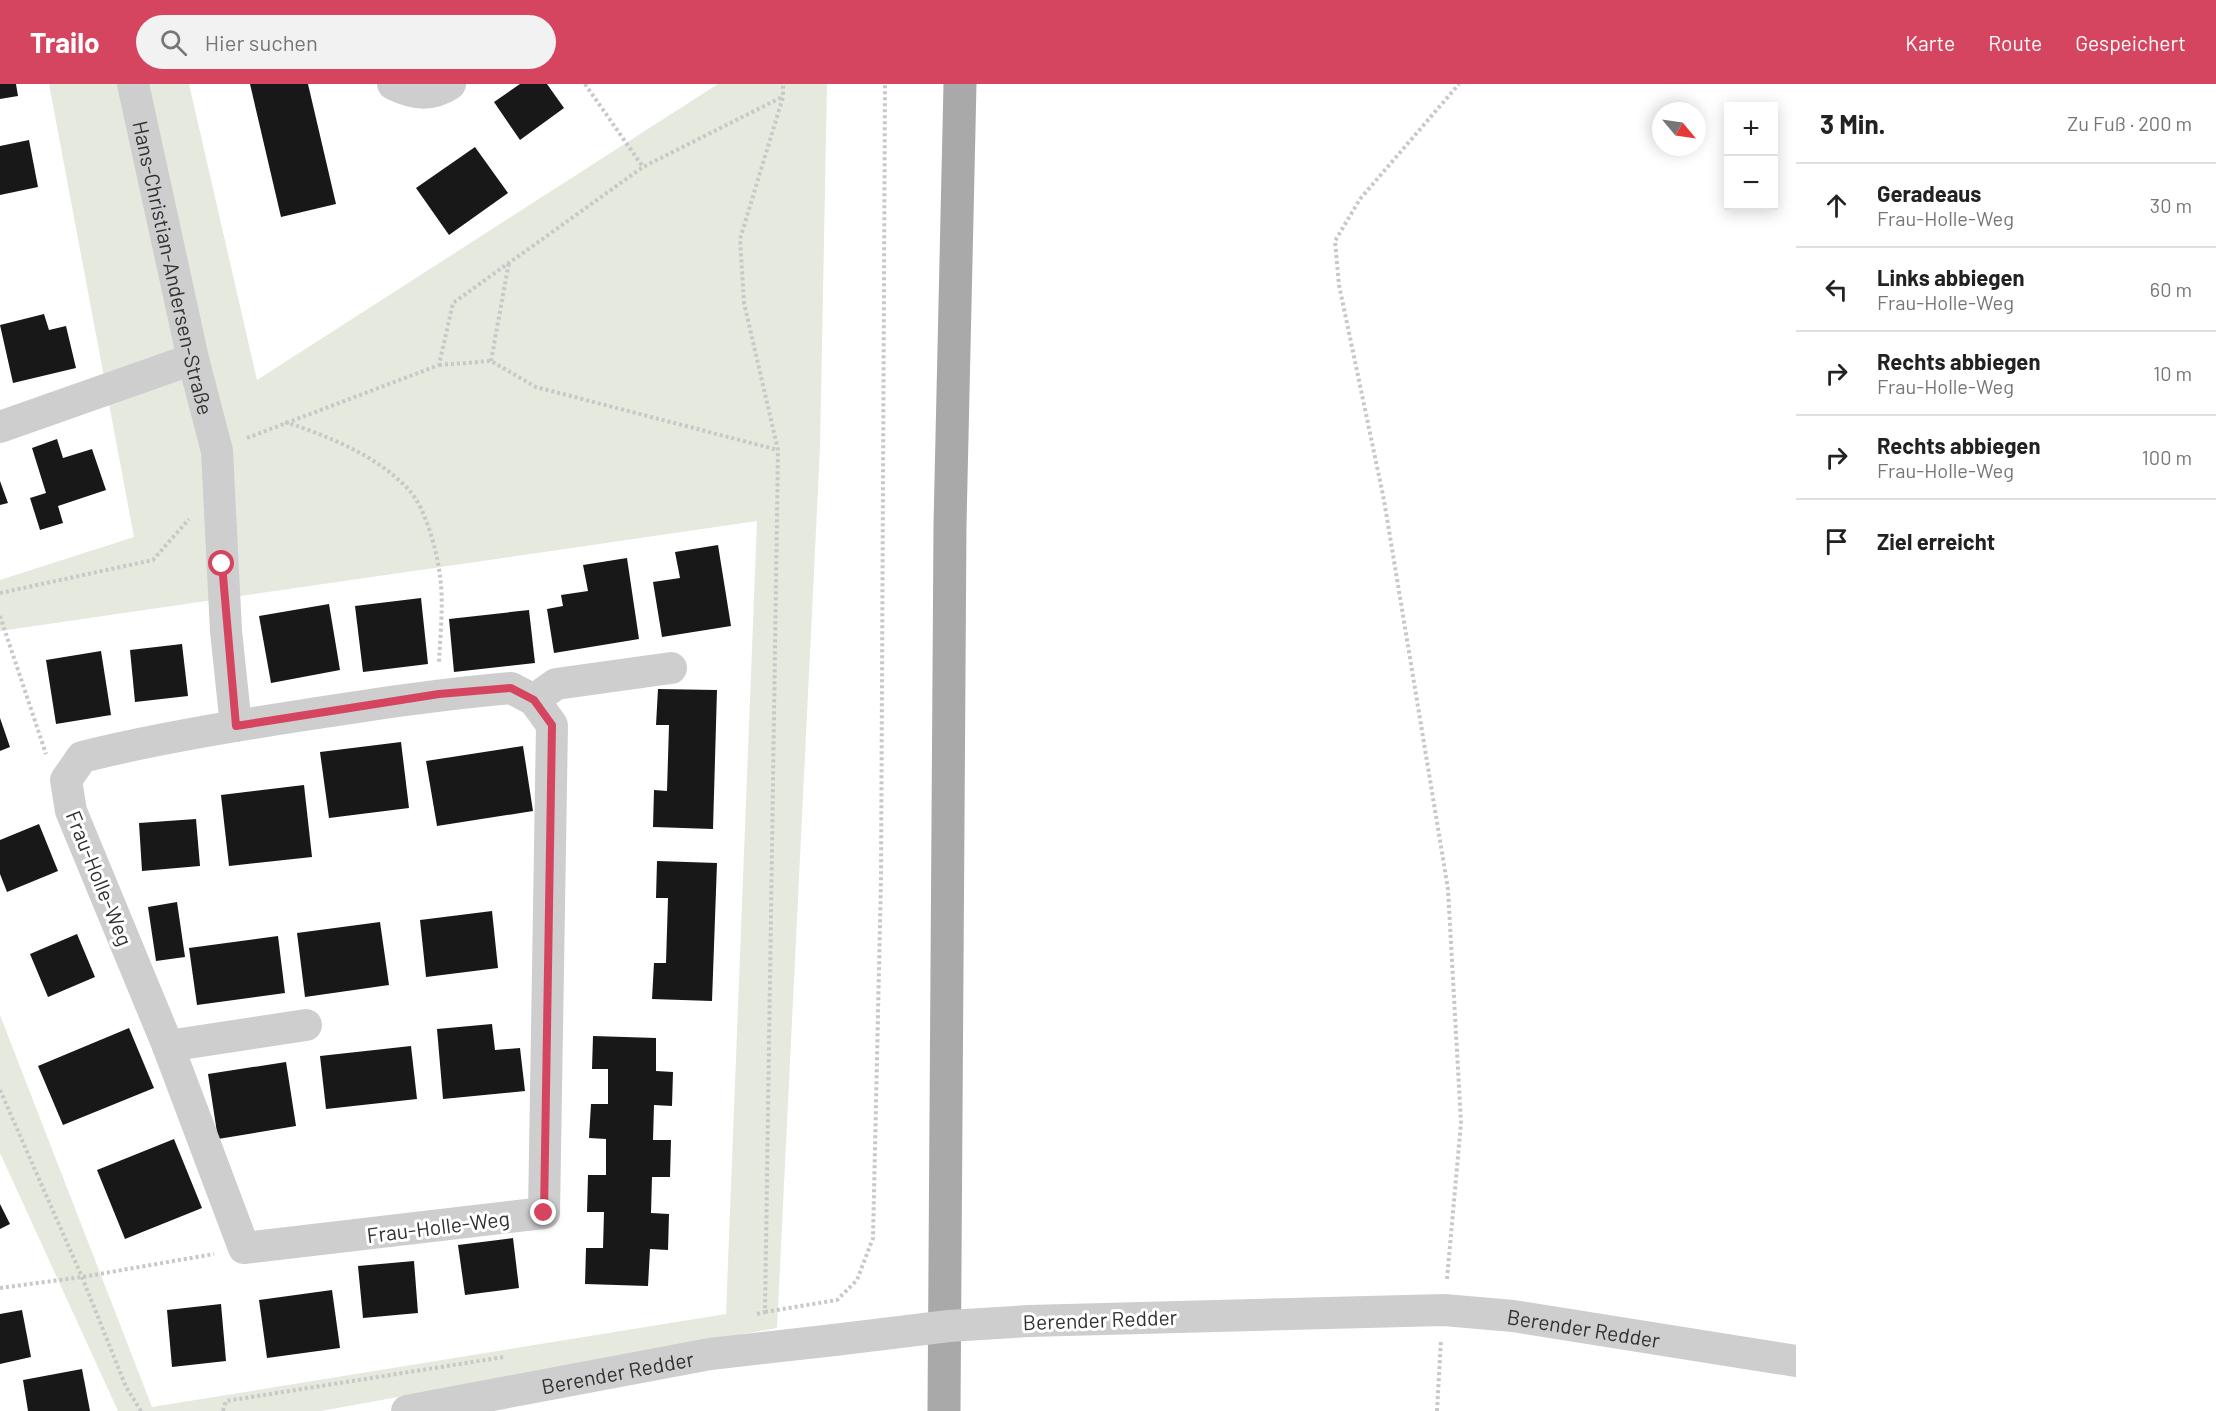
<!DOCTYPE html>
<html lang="de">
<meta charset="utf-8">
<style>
:root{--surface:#fff;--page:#f2f2f2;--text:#222;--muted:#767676;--line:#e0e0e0;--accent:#d64560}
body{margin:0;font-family:Barlow,sans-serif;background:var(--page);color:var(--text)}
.controls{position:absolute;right:18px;top:18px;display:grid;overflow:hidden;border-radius:0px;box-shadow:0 3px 15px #0003}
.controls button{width:54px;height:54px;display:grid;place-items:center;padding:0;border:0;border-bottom:2px solid var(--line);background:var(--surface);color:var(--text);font:30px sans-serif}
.compass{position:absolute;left:1652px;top:18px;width:54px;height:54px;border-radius:50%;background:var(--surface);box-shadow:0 3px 15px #0003;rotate:119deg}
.stop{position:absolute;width:18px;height:18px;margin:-14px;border:4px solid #d64560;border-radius:50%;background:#fff}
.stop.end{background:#d64560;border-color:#fff;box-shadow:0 2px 6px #0008}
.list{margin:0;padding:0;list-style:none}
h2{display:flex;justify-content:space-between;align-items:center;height:78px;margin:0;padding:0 24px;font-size:26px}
h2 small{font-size:20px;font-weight:400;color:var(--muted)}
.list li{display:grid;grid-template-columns:39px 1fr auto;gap:18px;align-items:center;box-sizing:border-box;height:84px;padding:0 24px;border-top:2px solid var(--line)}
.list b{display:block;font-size:22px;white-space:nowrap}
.list p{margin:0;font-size:20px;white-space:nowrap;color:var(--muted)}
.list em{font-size:20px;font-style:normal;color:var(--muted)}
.icon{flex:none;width:33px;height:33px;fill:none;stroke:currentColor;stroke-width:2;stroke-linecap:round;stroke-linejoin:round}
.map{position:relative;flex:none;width:1796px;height:1327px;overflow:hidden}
header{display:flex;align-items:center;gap:36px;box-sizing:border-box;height:84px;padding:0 30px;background:var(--accent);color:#fff}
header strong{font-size:28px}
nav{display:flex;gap:33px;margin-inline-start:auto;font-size:21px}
.search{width:420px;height:54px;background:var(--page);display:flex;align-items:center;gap:15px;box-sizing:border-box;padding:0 21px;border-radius:33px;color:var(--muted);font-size:22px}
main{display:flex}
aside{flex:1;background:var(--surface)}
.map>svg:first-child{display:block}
.green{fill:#e5e9de}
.building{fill:#181818}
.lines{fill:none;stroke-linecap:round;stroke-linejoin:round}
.path{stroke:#c8c8c8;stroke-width:4;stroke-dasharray:3 3;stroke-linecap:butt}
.minor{stroke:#cecece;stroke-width:32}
.primary{stroke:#a9a9a9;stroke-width:33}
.minor-bridge{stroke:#cecece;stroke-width:32}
.route{stroke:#d64560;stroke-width:8}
.labels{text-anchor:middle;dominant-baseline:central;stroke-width:6;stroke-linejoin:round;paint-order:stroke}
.street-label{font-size:21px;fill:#313131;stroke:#fff}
</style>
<header>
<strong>Trailo</strong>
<div class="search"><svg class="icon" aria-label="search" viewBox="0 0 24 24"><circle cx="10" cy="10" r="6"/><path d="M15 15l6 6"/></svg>Hier suchen</div>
<nav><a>Karte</a><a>Route</a><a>Gespeichert</a></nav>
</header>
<main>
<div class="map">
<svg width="1796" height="1327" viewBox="0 0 1796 1327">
<rect width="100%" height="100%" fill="#fff"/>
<polygon class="green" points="49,0 189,0 257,296 718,0 827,0 820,364 777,1244 321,1327 118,1327 0,1069 0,931 152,1323 726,1230 757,437 0,547 0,496 134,453"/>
<g class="building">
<polygon points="0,0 16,0 18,12 0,15"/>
<polygon points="250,0 308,0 336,120 281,133"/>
<polygon points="520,0 547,0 564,24 520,56 494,18"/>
<polygon points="29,56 38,103 0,111 0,62"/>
<polygon points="475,63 508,109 449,151 416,104"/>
<polygon points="44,230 49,246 66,242 76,284 13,299 0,241"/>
<polygon points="57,355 63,374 92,365 106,406 58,422 63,439 40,446 30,414 46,409 32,364"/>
<polygon points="0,397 8,419 0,421"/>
<polygon points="718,461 731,542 662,553 653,498 680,494 675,468"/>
<polygon points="627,474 639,555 554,569 547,525 563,522 561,511 588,507 583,481"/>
<polygon points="421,514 428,580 363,588 355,522"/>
<polygon points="329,520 340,586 271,599 259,532"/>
<polygon points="529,526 535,579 454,588 449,535"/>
<polygon points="182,560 188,612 135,618 130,566"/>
<polygon points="101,567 111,631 56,640 46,576"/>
<polygon points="658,605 717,606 713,745 653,743 654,706 667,707 669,641 656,641"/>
<polygon points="0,634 10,663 0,667"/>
<polygon points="401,658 409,724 329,734 320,668"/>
<polygon points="523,662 533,727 437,742 426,677"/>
<polygon points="304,701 312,773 229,782 221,711"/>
<polygon points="196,735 200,782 142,787 139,739"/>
<polygon points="39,740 58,787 7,808 0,790 0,756"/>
<polygon points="657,777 717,779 712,917 652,915 654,879 666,879 668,814 656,814"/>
<polygon points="177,818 185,873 156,877 148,823"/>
<polygon points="492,827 498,884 426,893 420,836"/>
<polygon points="380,838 389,901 305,913 297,849"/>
<polygon points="77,850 95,893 48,913 30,870"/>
<polygon points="278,852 285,909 197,921 189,864"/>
<polygon points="492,940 495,966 520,964 525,1007 443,1015 437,945"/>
<polygon points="129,944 154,1004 63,1041 38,982"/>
<polygon points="593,952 656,954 656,987 673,988 672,1022 654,1021 653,1056 671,1056 670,1093 652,1093 651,1129 669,1130 668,1166 650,1165 648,1202 585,1200 586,1164 603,1164 604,1128 587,1128 588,1091 606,1091 606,1055 589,1054 591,1020 608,1020 608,985 592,985"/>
<polygon points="411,962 417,1015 326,1025 320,972"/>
<polygon points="286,978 296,1042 218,1055 208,990"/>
<polygon points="174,1055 202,1124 125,1155 97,1086"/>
<polygon points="0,1120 10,1140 0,1145"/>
<polygon points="513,1154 519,1204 465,1211 458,1161"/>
<polygon points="414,1177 418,1229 363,1234 358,1182"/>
<polygon points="332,1206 340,1264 267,1274 259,1216"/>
<polygon points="221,1220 226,1277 172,1283 167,1226"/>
<polygon points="22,1226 31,1273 0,1280 0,1230"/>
<polygon points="82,1285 90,1327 28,1327 23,1296"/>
</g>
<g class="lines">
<g class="path">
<polyline points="585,0 643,83"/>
<polyline points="491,277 509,178"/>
<polyline points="439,281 491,277 536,303 778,366"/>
<path d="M285 338C328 352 378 372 409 406 426 425 437 467 440 492 444 520 440 551 439 579"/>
<polyline points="247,354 439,281 453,219 643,83 782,13"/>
<polyline points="0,509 153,476 189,435"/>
<polyline points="0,532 46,670"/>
<polyline points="0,1006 82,1193 126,1303 141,1327"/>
<polyline points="1447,1195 1461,1039 1448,805 1384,416 1339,201 1335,157 1360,115 1459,0"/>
<polyline points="0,1204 82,1193 214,1170"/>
<polyline points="765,1228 837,1216 857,1196 873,1154 881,796 885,0"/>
<polyline points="757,1230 765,1228 778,366 744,219 740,155 783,13 783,0"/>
<polyline points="223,1327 226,1317 504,1273"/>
<polyline points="1437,1327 1441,1256"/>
</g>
<g class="minor">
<path id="s1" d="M133 0 193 275 217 367 226 547 236 642"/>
<path d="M393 0C414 10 430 13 450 0"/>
<polyline points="0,343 193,275"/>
<path d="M511 604 534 616 552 641 544 1129 244 1164 168 962 71 727 66 696 82 673C153 655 226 643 298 632 369 621 440 610 511 604Z"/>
<polyline points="534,616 556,600 671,584"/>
<polyline points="168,962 306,941"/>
<path id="s2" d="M1029 1237 1444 1226 1513 1232 1796 1277"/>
<path id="s3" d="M407 1327 710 1270 834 1256"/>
</g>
<polyline class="primary" points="944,1327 950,441 960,0"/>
<polyline class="minor-bridge" points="834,1256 949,1242 1029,1237"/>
</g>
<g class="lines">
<polyline class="route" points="222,480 236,642 439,610 511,604 534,616 552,641 544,1129"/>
</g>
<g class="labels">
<g class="street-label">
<text stroke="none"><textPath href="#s1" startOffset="188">Hans-Christian-Andersen-Straße</textPath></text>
<text transform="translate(100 794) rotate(68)">Frau-Holle-Weg</text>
<text transform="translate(438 1142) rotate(-7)">Frau-Holle-Weg</text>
<text transform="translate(1100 1235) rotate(-2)">Berender Redder</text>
<text stroke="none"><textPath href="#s2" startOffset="556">Berender Redder</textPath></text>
<text stroke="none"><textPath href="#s3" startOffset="214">Berender Redder</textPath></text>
</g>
</g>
</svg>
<div class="controls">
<button>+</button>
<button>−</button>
</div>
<svg class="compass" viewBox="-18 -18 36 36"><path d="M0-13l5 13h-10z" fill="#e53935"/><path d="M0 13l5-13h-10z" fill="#767676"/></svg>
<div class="stop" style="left:222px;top:480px"></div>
<div class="stop end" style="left:544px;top:1129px"></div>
</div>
<aside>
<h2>3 Min.<small>Zu Fuß · 200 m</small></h2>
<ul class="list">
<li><svg class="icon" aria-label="ahead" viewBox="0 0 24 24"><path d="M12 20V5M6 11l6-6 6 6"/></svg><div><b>Geradeaus</b><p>Frau-Holle-Weg</p></div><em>30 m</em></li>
<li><svg class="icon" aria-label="left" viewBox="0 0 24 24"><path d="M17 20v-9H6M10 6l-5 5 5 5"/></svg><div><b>Links abbiegen</b><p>Frau-Holle-Weg</p></div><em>60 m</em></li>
<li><svg class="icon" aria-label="right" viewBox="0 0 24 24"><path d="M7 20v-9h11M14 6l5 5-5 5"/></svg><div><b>Rechts abbiegen</b><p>Frau-Holle-Weg</p></div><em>10 m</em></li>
<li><svg class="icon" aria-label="right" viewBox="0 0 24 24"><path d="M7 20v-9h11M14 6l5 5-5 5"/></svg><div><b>Rechts abbiegen</b><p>Frau-Holle-Weg</p></div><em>100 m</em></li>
<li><svg class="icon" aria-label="arrive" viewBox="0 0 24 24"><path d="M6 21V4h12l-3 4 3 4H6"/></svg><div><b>Ziel erreicht</b></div></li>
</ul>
</aside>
</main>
